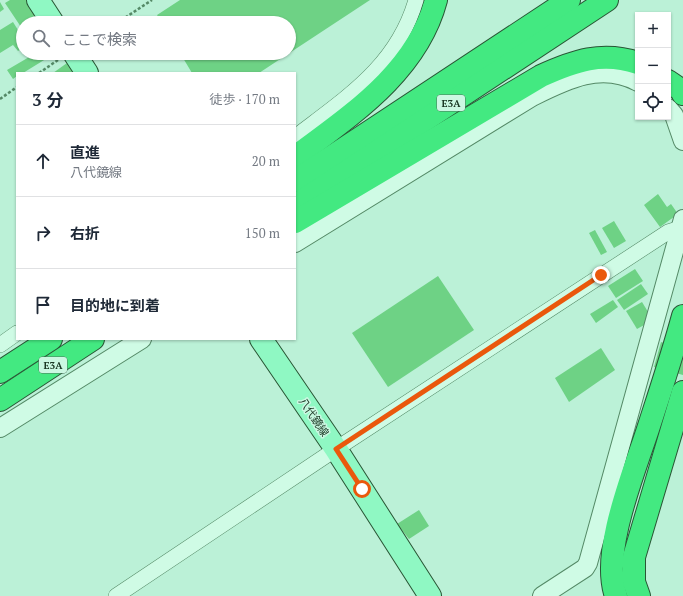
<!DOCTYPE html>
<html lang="ja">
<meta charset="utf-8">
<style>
:root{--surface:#fff;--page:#f6f6f7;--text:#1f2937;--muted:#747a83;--line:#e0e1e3}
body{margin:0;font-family:"PT Serif","Noto Sans JP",serif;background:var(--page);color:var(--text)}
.controls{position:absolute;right:12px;top:12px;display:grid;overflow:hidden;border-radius:0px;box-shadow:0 1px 3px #0004}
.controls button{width:36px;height:36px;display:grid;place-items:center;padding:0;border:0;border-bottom:1px solid var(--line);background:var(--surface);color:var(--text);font:20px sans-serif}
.stop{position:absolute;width:12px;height:12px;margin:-9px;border:3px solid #ea580c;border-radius:50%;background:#fff}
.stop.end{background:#ea580c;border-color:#fff;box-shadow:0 1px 4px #0008}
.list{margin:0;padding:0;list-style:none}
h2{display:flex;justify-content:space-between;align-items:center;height:52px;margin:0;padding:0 16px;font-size:17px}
h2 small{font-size:13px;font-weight:400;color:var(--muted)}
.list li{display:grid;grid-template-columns:26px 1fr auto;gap:12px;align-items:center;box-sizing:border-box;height:72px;padding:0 16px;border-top:1px solid var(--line)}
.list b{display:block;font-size:15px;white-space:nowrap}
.list p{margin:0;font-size:13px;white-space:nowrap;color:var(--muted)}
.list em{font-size:13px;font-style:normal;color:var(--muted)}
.icon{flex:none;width:22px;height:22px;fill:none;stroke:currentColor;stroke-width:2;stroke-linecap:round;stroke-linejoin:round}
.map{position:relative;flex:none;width:683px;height:596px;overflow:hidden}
.search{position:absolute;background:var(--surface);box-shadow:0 1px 3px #0004;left:16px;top:16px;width:280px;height:44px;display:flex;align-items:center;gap:10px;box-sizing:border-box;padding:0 14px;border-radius:22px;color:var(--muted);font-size:15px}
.panel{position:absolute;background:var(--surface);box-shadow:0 1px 3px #0004;left:16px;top:72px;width:280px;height:268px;border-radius:0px}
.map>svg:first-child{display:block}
.building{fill:#6ed285}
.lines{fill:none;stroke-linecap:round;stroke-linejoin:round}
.minor-casing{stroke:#548966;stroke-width:16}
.tertiary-casing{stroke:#548966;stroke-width:20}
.primary-casing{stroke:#295635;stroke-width:24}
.motorway-casing{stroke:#295635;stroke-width:24}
.path{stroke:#548966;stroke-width:2.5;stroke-dasharray:3 2;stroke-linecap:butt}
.minor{stroke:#cffbe5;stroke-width:15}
.tertiary{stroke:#cffbe5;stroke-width:18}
.primary{stroke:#8ff8c3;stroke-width:22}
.motorway{stroke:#43e981;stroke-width:22}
.route{stroke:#ea580c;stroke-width:5}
.labels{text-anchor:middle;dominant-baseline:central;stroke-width:3;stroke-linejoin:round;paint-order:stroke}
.shield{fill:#cbf8e2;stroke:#4f715c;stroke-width:1}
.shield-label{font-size:10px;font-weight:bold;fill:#1a3723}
.street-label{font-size:11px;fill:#1a3723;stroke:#cbf8e2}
</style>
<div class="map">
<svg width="683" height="596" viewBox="0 0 683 596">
<rect width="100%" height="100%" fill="#bbf1d7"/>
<g class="building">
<polygon points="10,0 30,0 45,23 23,23 23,30 5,3"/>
<polygon points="180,0 370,0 259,73 192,73 180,53 289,53 289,23 162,23 157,15"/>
<polygon points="0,2 4,9 0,12"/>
<polygon points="13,22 23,38 23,48 18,51 13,45 0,53 0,30"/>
<polygon points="36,53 46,53 49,57 23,73 17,73 17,76 13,79 7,70"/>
<polygon points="67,63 73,71 70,73 53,73"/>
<polygon points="658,194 667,207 671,204 678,214 660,227 644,205"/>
<polygon points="614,221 626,241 614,248 602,228"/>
<polygon points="595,230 607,252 601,255 589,233"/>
<polygon points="635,269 643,281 616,298 608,286"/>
<polygon points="438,276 474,330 388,387 352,333"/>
<polygon points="641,284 648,294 624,310 617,300"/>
<polygon points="613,300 618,307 596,323 590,314"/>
<polygon points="642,302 653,320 637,329 626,311"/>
<polygon points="661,342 683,350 683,375 654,367"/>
<polygon points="601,348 615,370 569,402 555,378"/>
<polygon points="419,510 429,526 409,539 397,524"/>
</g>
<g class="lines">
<g class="minor-casing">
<g id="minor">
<path d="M295 137C347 97 397 66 416 0"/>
<polyline points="0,345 17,333"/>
<polyline points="116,596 336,449 668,232 681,228"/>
</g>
</g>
<g class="tertiary-casing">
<g id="tertiary">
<polyline points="668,108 674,115 683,141"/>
<path d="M295 243 532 97C566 80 601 62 638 82"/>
<polyline points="0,428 142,339"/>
<polyline points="542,596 585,568 588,563 683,219"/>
</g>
</g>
<g class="primary-casing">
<g id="primary">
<polyline points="38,0 53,23"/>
<polyline points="74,53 87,73"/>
<polyline points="261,339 336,449 430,596"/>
</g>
</g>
<g class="motorway-casing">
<g id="motorway">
<polyline points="668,81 681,90 683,94"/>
<path d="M295 157C351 115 417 72 436 0"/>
<polyline points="295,181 569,0"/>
<polyline points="296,205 607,0"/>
<path d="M295 222 541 76C574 61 602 51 638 63"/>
<polyline points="0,372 51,339"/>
<polyline points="0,400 93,339"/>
<path d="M616 596C600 552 635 470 649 426 661 389 673 353 683 316"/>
<polyline points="639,596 634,582 634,557 683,392"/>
</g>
</g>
<g class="path">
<polyline points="117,23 152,0"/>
<polyline points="39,73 58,60"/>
<polyline points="0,99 17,87"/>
</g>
<use href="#minor" class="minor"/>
<use href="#tertiary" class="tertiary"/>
<use href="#primary" class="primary"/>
<use href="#motorway" class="motorway"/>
</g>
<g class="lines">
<polyline class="route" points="362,489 336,449 601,275"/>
</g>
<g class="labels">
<g class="shield">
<rect x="437" y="95" width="28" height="16" rx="3"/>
<rect x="39" y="357" width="28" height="16" rx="3"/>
</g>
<g class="shield-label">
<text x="451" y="103">E3A</text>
<text x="53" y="365">E3A</text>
</g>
<g class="street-label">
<text transform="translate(314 417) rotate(56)">八代鏡線</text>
</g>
</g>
</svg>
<div class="controls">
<button>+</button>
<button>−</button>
<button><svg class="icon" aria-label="locate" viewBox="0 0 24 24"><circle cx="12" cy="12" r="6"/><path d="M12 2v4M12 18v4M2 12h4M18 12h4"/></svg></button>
</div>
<div class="stop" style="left:362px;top:489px"></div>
<div class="stop end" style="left:601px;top:275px"></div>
<div class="search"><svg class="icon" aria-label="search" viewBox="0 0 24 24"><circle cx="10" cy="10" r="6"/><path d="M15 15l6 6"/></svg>ここで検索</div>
<section class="panel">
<h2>3 分<small>徒歩 · 170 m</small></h2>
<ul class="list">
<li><svg class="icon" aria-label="ahead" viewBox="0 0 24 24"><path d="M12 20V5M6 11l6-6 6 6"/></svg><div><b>直進</b><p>八代鏡線</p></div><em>20 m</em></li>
<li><svg class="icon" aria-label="right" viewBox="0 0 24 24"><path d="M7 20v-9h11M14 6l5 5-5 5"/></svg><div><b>右折</b></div><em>150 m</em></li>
<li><svg class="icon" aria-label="arrive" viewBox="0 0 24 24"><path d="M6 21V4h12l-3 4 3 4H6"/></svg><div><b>目的地に到着</b></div></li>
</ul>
</section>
</div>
